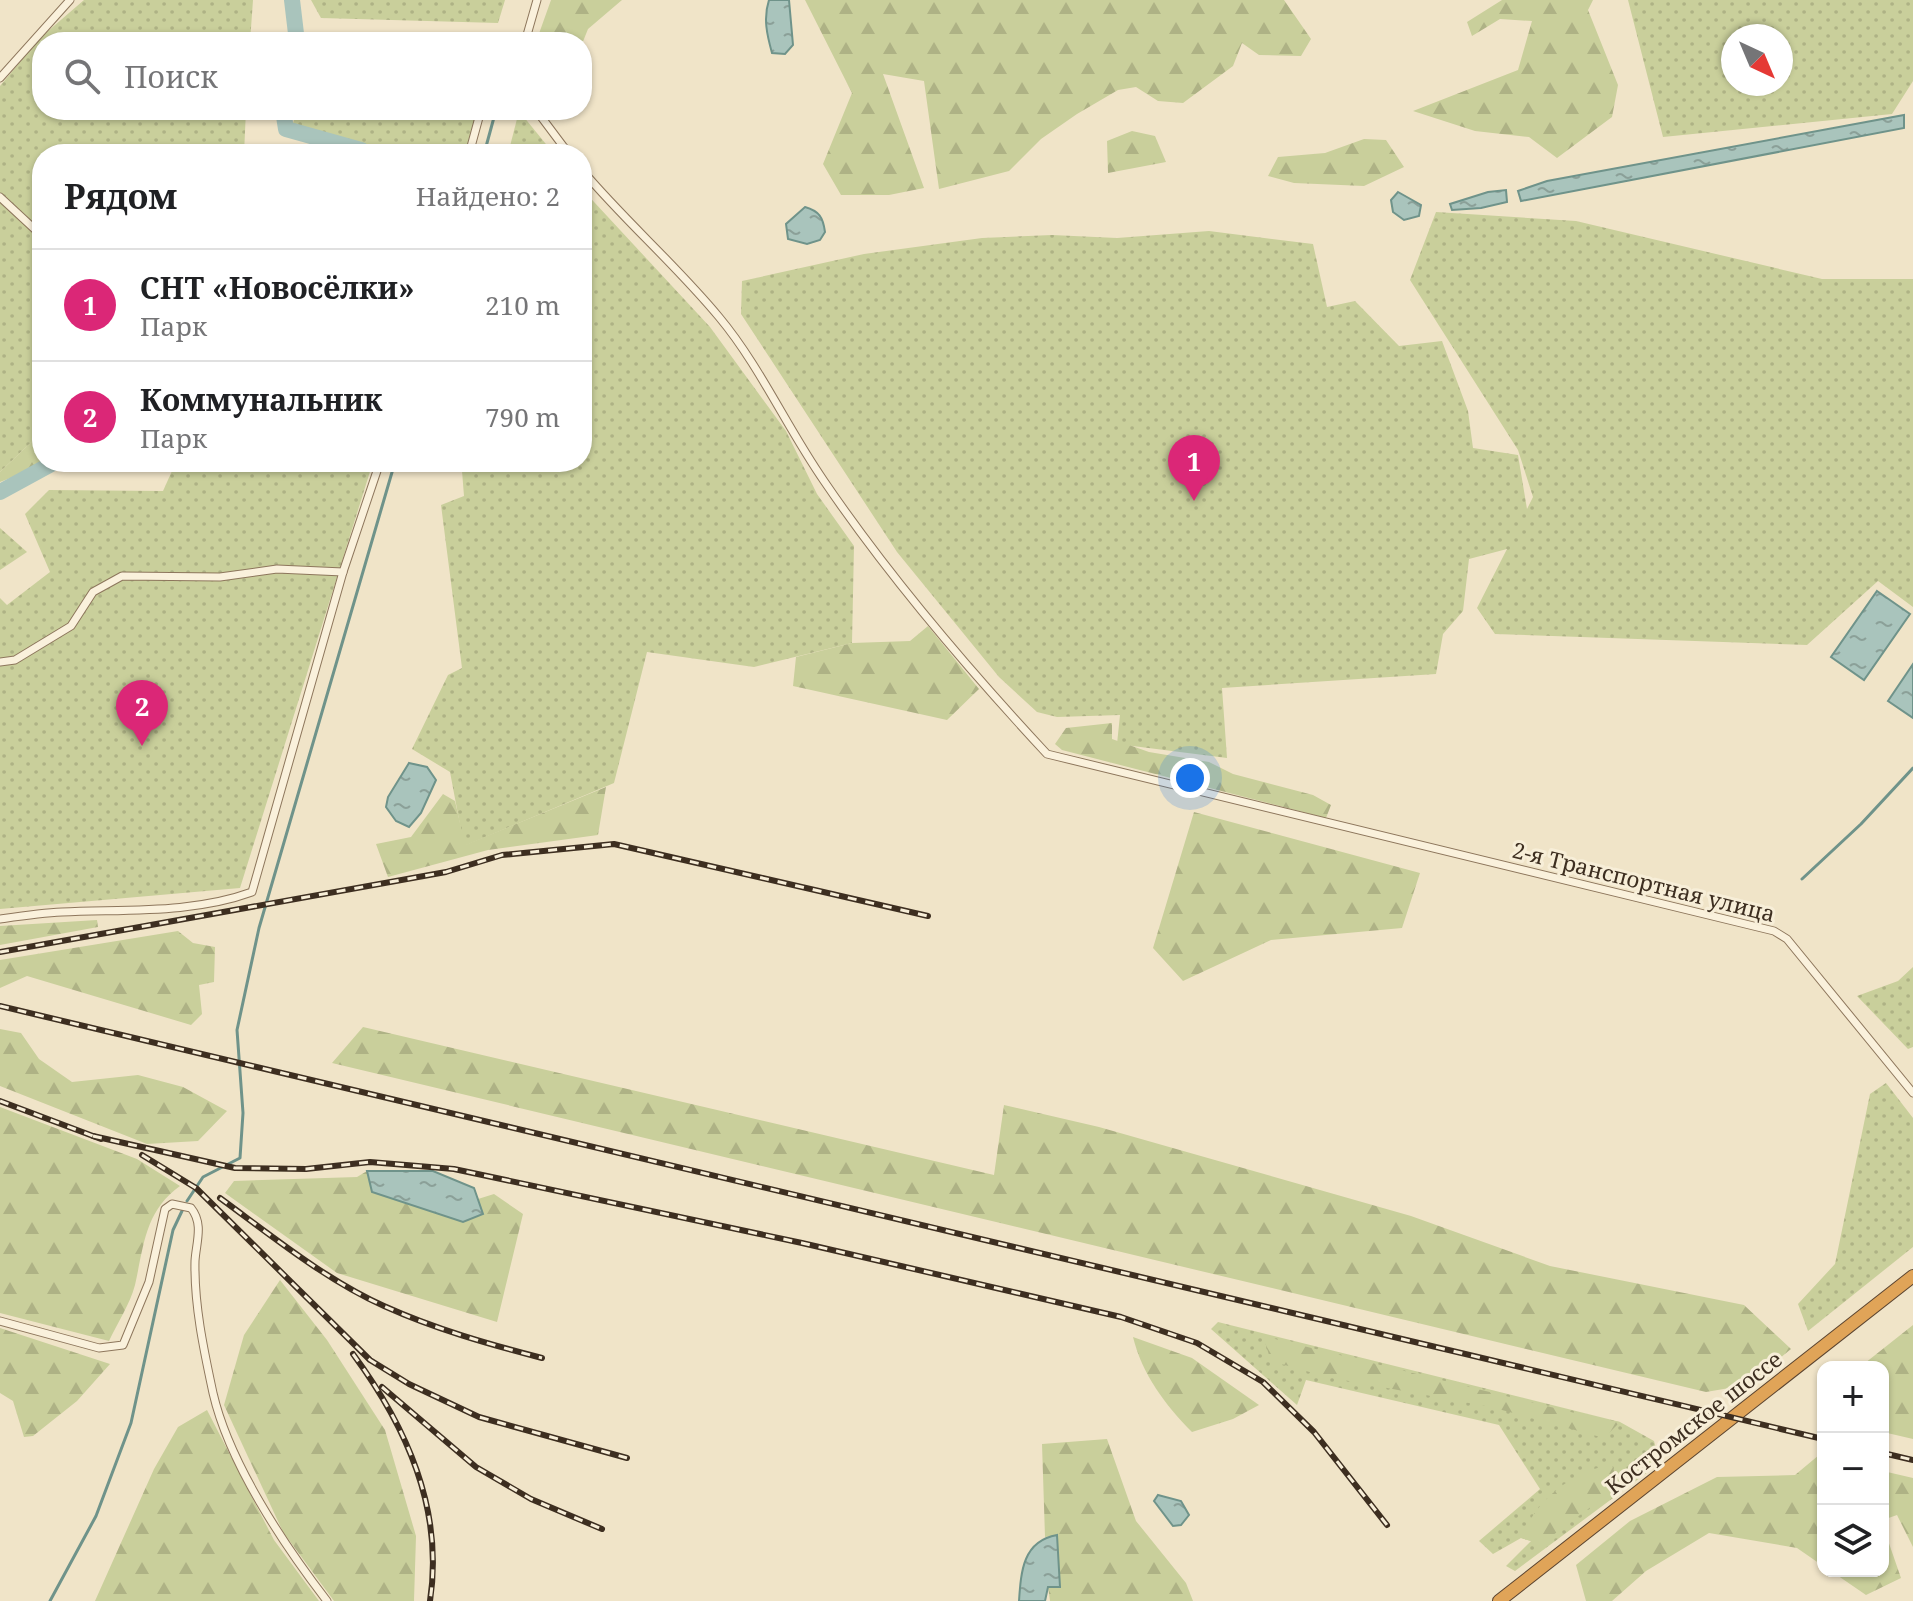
<!DOCTYPE html>
<html lang="ru">
<meta charset="utf-8">
<style>
:root{--surface:#fff;--page:#f6f6f6;--text:#202124;--muted:#757577;--line:#e0e0e0;--accent:#db2777}
body{margin:0;font-family:"Noto Serif",serif;background:var(--page);color:var(--text)}
.controls{position:absolute;right:24px;bottom:24px;display:grid;overflow:hidden;border-radius:16px;box-shadow:0 2px 6px #0004}
.controls button{width:72px;height:72px;display:grid;place-items:center;padding:0;border:0;border-bottom:2px solid var(--line);background:var(--surface);color:var(--text);font:40px sans-serif}
.compass{position:absolute;left:1721px;top:24px;width:72px;height:72px;border-radius:50%;background:var(--surface);box-shadow:0 2px 6px #0004;rotate:136deg}
.you{position:absolute;left:1190px;top:778px;width:28px;height:28px;margin:-20px;border:6px solid #fff;border-radius:50%;background:#1a73e8;box-shadow:0 0 0 12px #1a73e833}
.badge{display:grid;place-items:center;width:52px;height:52px;border-radius:50%;background:var(--accent);color:#fff;font-size:26px;font-weight:700}
.pin{position:absolute;translate:-50% -66px;filter:drop-shadow(0 2px 4px #0008)}
.pin::after{content:'';position:absolute;top:42px;width:28px;height:24px;background:inherit;clip-path:polygon(0 0,100% 0,50% 100%)}
.list{margin:0;padding:0;list-style:none}
h2{display:flex;justify-content:space-between;align-items:center;height:104px;margin:0;padding:0 32px;font-size:34px}
h2 small{font-size:26px;font-weight:400;color:var(--muted)}
.list li{display:grid;grid-template-columns:52px 1fr auto;gap:24px;align-items:center;box-sizing:border-box;height:112px;padding:0 32px;border-top:2px solid var(--line)}
.list b{display:block;font-size:30px;white-space:nowrap}
.list p{margin:0;font-size:26px;white-space:nowrap;color:var(--muted)}
.list em{font-size:26px;font-style:normal;color:var(--muted)}
.icon{flex:none;width:44px;height:44px;fill:none;stroke:currentColor;stroke-width:2;stroke-linecap:round;stroke-linejoin:round}
.map{position:relative;flex:none;width:1913px;height:1601px;overflow:hidden}
.search{position:absolute;background:var(--surface);box-shadow:0 2px 6px #0004;left:32px;top:32px;width:560px;height:88px;display:flex;align-items:center;gap:20px;box-sizing:border-box;padding:0 28px;border-radius:32px;color:var(--muted);font-size:30px}
.panel{position:absolute;background:var(--surface);box-shadow:0 2px 6px #0004;left:32px;top:144px;width:560px;height:328px;border-radius:32px}
.map>svg:first-child{display:block}
.grass{fill:url(#grass-dots);fill-rule:evenodd}
.forest{fill:url(#forest-firs)}
.water{fill:url(#water-ripples);stroke:#6f938a;stroke-width:2}
.lines{fill:none;stroke-linecap:round;stroke-linejoin:round}
.stream{stroke:#6f938a;stroke-width:3}
.river{stroke:#a9c4bc;stroke-width:16}
.street-casing{stroke:#8d765c;stroke-width:9}
.highway-casing{stroke:#5b4430;stroke-width:14}
.street{stroke:#faf1dc;stroke-width:7}
.highway{stroke:#e0a458;stroke-width:12}
.rail-casing{stroke:#3d2e20;stroke-width:6}
.rail{stroke:#f7eed8;stroke-width:3;stroke-dasharray:9;stroke-linecap:butt}
.labels{text-anchor:middle;dominant-baseline:central;stroke-width:6;stroke-linejoin:round;paint-order:stroke}
.street-label{font-size:22px;fill:#3d2e20;stroke:#f7eed8}
</style>
<div class="map">
<svg width="1913" height="1601" viewBox="0 0 1913 1601">
<defs>
<pattern id="grass-dots" width="8" height="8" patternUnits="userSpaceOnUse" patternTransform="scale(2)"><rect width="8" height="8" fill="#c9cf9b"/><path d="M2 2h.1M6 6h.1" fill="none" stroke="#aeb285" stroke-width="1.8" stroke-linecap="round"/></pattern>
<pattern id="forest-firs" width="22" height="20" patternUnits="userSpaceOnUse" patternTransform="scale(2)"><rect width="22" height="20" fill="#c9cf9b"/><path d="M5 1l3.5 6h-7zM16 11l3.5 6h-7z" fill="#aeb285"/></pattern>
<pattern id="water-ripples" width="26" height="14" patternUnits="userSpaceOnUse" patternTransform="scale(2)"><rect width="26" height="14" fill="#a9c4bc"/><path d="M2 4q2-2 4 0t4 0M15 11q2-2 4 0t4 0" fill="none" stroke="#8ba098"/></pattern>
</defs>
<rect width="100%" height="100%" fill="#f0e4c8"/>
<g class="grass">
<polygon points="84,0 253,0 250,42 42,42 42,110 246,110 244,154 42,154 42,432 0,472 0,86 40,38"/>
<polygon points="311,0 505,0 498,23 321,18"/>
<path d="M1628 0H1913V81L1892 114 1663 137ZM1733 36H1781V84H1733Z"/>
<polygon points="297,110 478,110 465,154 363,154 291,130"/>
<polygon points="519,111 554,154 508,154"/>
<polygon points="582,189 710,327 786,431 817,494 854,546 852,643 754,667 647,652 614,783 464,846 450,772 412,749 448,675 462,668 441,505 464,496 462,471 429,464 582,462"/>
<polygon points="1436,212 1576,221 1822,279 1913,279 1913,607 1878,581 1807,645 1495,634 1477,608 1507,549 1469,559 1463,611 1443,634 1436,674 1222,688 1227,758 1117,744 1120,715 1057,717 1037,712 999,677 897,552 741,314 742,281 864,254 982,238 1052,235 1117,238 1209,231 1313,244 1327,307 1355,301 1399,346 1442,341 1468,411 1473,448 1518,455 1527,509 1533,497 1518,450 1410,280"/>
<polygon points="176,462 373,462 240,888 0,909 0,598 7,605 50,572 25,514 49,490 163,491"/>
<polygon points="0,528 27,552 0,570"/>
<polygon points="1913,967 1913,1047 1908,1049 1857,996 1898,981"/>
<polygon points="1886,1083 1913,1118 1913,1247 1808,1331 1798,1304 1835,1264 1870,1094"/>
<polygon points="1218,1322 1620,1422 1654,1441 1660,1463 1515,1571 1506,1566 1531,1541 1521,1538 1493,1554 1479,1541 1540,1489 1499,1425 1306,1380 1297,1405 1211,1329"/>
</g>
<g class="forest">
<polygon points="551,0 622,0 588,29 582,44 536,42"/>
<polygon points="805,0 1284,0 1311,39 1301,56 1259,55 1242,43 1233,66 1183,103 1158,101 1136,87 1118,90 1077,114 1041,139 1009,171 939,189 924,81 883,74 924,188 889,195 841,195 823,164 852,93"/>
<polygon points="1502,0 1593,0 1588,10 1618,85 1612,117 1557,158 1529,137 1475,131 1413,111 1518,70 1532,21 1500,19 1472,36 1467,22"/>
<polygon points="1132,131 1155,136 1166,162 1108,173 1107,141"/>
<polygon points="1364,139 1386,140 1404,167 1364,186 1294,183 1268,176 1278,157 1325,153"/>
<polygon points="42,432 42,462 52,462 0,482 0,472"/>
<polygon points="928,626 979,689 947,720 793,686 796,657 852,643 910,641"/>
<polygon points="1112,723 1112,739 1149,752 1209,762 1233,774 1313,795 1331,805 1326,818 1062,750 1055,744 1066,728"/>
<polygon points="606,787 598,835 488,850 388,877 376,844 411,837 443,794 455,801 465,845"/>
<polygon points="1194,812 1420,873 1402,928 1271,940 1183,981 1153,948"/>
<polygon points="97,920 98,927 0,945 0,926"/>
<polygon points="178,931 193,943 215,947 214,982 199,985 202,1014 191,1025 27,976 0,988 0,960"/>
<polygon points="363,1027 994,1175 1004,1105 1099,1127 1411,1216 1550,1266 1744,1305 1791,1349 1747,1385 1706,1392 332,1063"/>
<polygon points="0,1029 21,1033 39,1059 72,1082 138,1075 183,1087 227,1111 198,1141 147,1144 0,1086"/>
<path d="M0 1107 137 1159 180 1186C145 1211 144 1245 135 1285 130 1304 117 1324 109 1341L0 1313Z"/>
<polygon points="367,1171 372,1192 463,1222 482,1214 478,1199 494,1194 523,1214 497,1322 337,1273 225,1193 234,1181 357,1177"/>
<polygon points="280,1280 327,1340 385,1430 416,1536 414,1601 334,1601 283,1532 224,1405 244,1335"/>
<polygon points="1913,1325 1913,1439 1883,1432 1883,1367 1860,1367"/>
<polygon points="0,1328 110,1364 77,1401 33,1436 24,1437 13,1401 0,1393"/>
<polygon points="1263,1336 1579,1414 1620,1422 1604,1438 1491,1407 1327,1377 1271,1361"/>
<path d="M1133 1337 1192 1358 1259 1405 1233 1419 1192 1432C1165 1405 1142 1374 1133 1337Z"/>
<polygon points="207,1410 274,1540 319,1601 95,1601 154,1469 178,1427"/>
<polygon points="1107,1439 1136,1521 1186,1583 1193,1601 1050,1601 1048,1586 1060,1587 1057,1535 1045,1537 1042,1444"/>
<polygon points="1819,1455 1823,1456 1823,1566 1797,1548 1709,1533 1646,1571 1612,1601 1586,1601 1576,1565 1630,1521 1717,1477 1795,1475"/>
<path d="M1612 1465 1619 1486 1541 1544 1521 1538C1535 1501 1573 1470 1612 1465Z"/>
<polygon points="1883,1471 1913,1478 1913,1547 1897,1515 1883,1520"/>
<polygon points="1883,1526 1901,1578 1866,1595 1831,1571 1883,1571"/>
</g>
<g class="water">
<path d="M769 0H789L793 45 785 54 772 53C767 35 763 18 769 0Z"/>
<polygon points="1904,115 1904,128 1521,201 1518,191 1547,181"/>
<polygon points="1506,190 1507,202 1481,208 1452,210 1450,204 1488,192"/>
<polygon points="1398,192 1421,205 1419,216 1404,220 1393,212 1391,200"/>
<path d="M805 207C819 211 823 217 825 232L820 240 807 244 788 239 786 224Z"/>
<polygon points="1877,591 1910,614 1864,680 1831,657"/>
<polygon points="1913,664 1913,718 1888,701"/>
<polygon points="409,763 427,767 436,780 421,813 409,827 396,821 386,807 388,797"/>
<polygon points="367,1171 433,1171 474,1188 483,1214 463,1222 372,1192"/>
<polygon points="1158,1495 1181,1501 1189,1515 1181,1525 1173,1526 1154,1501"/>
<path d="M1057 1535 1060 1587H1048L1045 1601H1019C1021 1571 1023 1541 1057 1535Z"/>
</g>
<g class="lines">
<g class="stream">
<polyline points="484,154 496,110"/>
<polyline points="1802,879 1861,824 1913,768"/>
<polyline points="187,1201 203,1177 240,1158 243,1113 237,1030 259,928 395,462"/>
<polyline points="50,1601 96,1516 131,1423 173,1230 182,1211"/>
</g>
<g class="river">
<polyline points="292,0 297,42"/>
<polyline points="283,110 286,129 361,150 361,154"/>
<polyline points="0,492 55,462"/>
</g>
<g class="street-casing">
<g id="street">
<polyline points="525,42 537,0"/>
<polyline points="0,78 70,0"/>
<polyline points="536,110 569,154"/>
<polyline points="469,154 481,110"/>
<path d="M582 170C625 221 676 265 719 317 760 366 787 428 824 481 890 578 968 669 1047 754L1774 931 1787 939 1913 1093"/>
<polyline points="0,197 42,236"/>
<polyline points="0,662 15,660 71,626 93,592 122,576 220,577 277,569 343,572"/>
<path d="M0 919C21 916 41 913 62 912 124 909 192 914 252 892L343 572 380 462"/>
<path d="M0 1321 99 1348 123 1345 149 1282 165 1209 172 1204 191 1208C204 1224 196 1243 195 1261 194 1305 204 1351 213 1393 229 1463 284 1545 327 1601"/>
</g>
</g>
<g class="highway-casing">
<polyline id="highway" points="1499,1601 1913,1276"/>
</g>
<use href="#street" class="street"/>
<use href="#highway" class="highway"/>
<g class="rail-casing">
<g id="rail">
<polyline points="0,952 446,872 502,855 614,844 928,916"/>
<polyline points="0,1006 1823,1439"/>
<polyline points="0,1101 101,1139"/>
<polyline points="93,1136 235,1168 306,1169 370,1162 454,1169 802,1243 1121,1317 1197,1343 1263,1382 1314,1432 1387,1525"/>
<polyline points="142,1155 196,1188 370,1360 409,1384 479,1417 627,1458"/>
<path d="M220 1198C272 1236 326 1280 384 1306 435 1329 488 1344 542 1358"/>
<path d="M353 1354C406 1426 444 1509 430 1601"/>
<polyline points="382,1387 476,1467 531,1499 602,1529"/>
<polyline points="1883,1453 1913,1460"/>
</g>
</g>
<use href="#rail" class="rail"/>
</g>
<g class="labels">
<g class="street-label">
<text transform="translate(1644 881) rotate(14)">2-я Транспортная улица</text>
<text transform="translate(1693 1422) rotate(-38)">Костромское шоссе</text>
</g>
</g>
</svg>
<div class="controls">
<button>+</button>
<button>−</button>
<button><svg class="icon" aria-label="layers" viewBox="0 0 24 24"><path d="M12 4l9 5-9 5-9-5zM3 14l9 5 9-5"/></svg></button>
</div>
<svg class="compass" viewBox="-18 -18 36 36"><path d="M0-13l5 13h-10z" fill="#e53935"/><path d="M0 13l5-13h-10z" fill="#757577"/></svg>
<div class="you"></div>
<div class="pin badge" style="left:1194px;top:501px">1</div>
<div class="pin badge" style="left:142px;top:746px">2</div>
<div class="search"><svg class="icon" aria-label="search" viewBox="0 0 24 24"><circle cx="10" cy="10" r="6"/><path d="M15 15l6 6"/></svg>Поиск</div>
<section class="panel">
<h2>Рядом<small>Найдено: 2</small></h2>
<ul class="list">
<li><span class="badge">1</span><div><b>СНТ «Новосёлки»</b><p>Парк</p></div><em>210 m</em></li>
<li><span class="badge">2</span><div><b>Коммунальник</b><p>Парк</p></div><em>790 m</em></li>
</ul>
</section>
</div>
